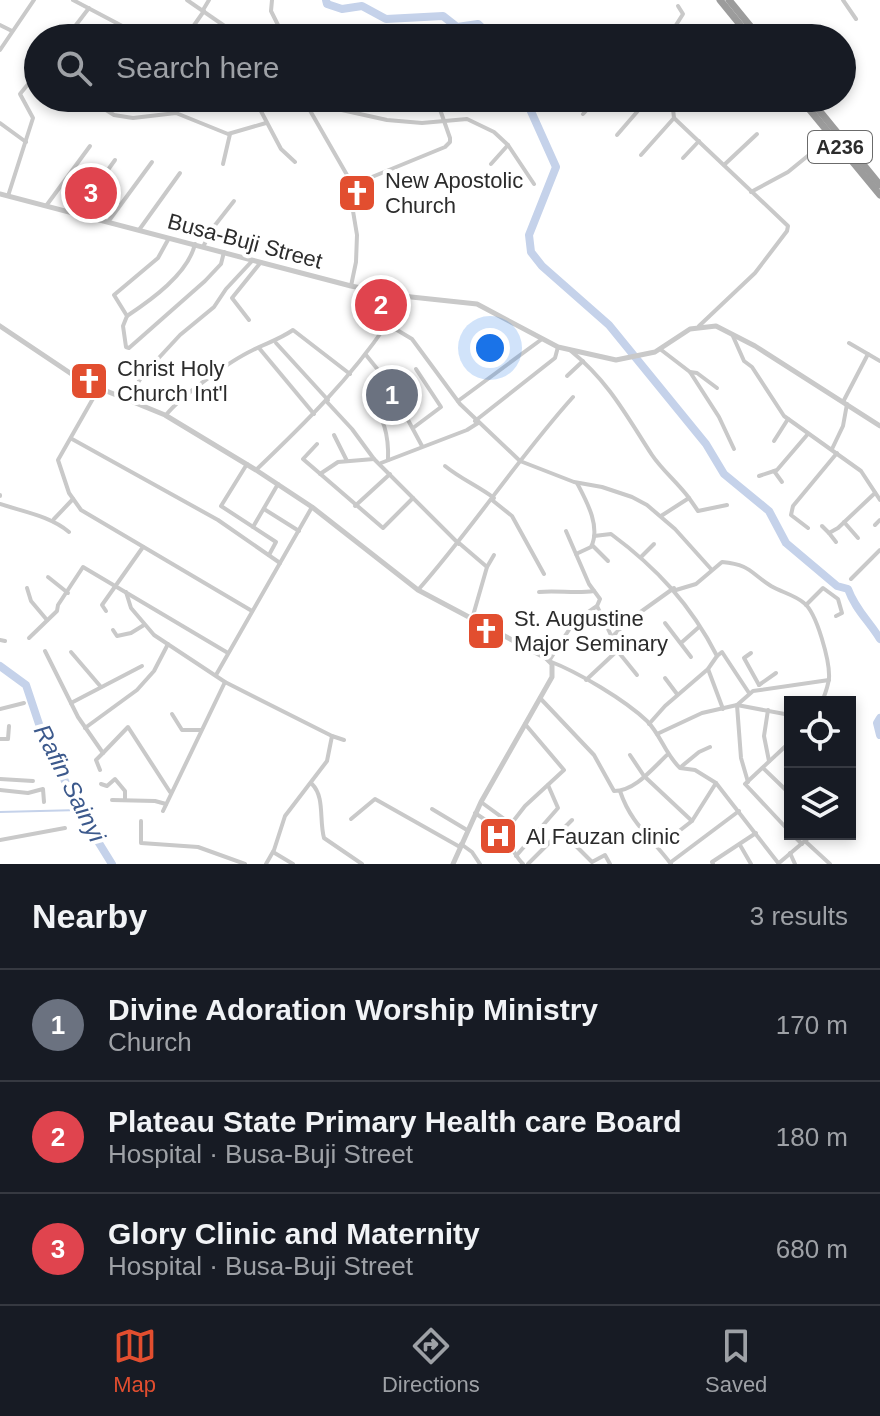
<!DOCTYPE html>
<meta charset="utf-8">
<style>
:root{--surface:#171b24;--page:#242831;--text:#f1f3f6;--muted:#9ea1a6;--line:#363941;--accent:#e24e2f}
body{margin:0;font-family:Helvetica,sans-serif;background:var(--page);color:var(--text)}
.controls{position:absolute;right:24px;bottom:24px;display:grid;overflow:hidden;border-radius:0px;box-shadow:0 4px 12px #0003}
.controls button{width:72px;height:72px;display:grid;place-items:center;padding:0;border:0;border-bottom:2px solid var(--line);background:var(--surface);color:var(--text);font:40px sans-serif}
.you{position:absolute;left:490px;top:348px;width:28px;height:28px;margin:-20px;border:6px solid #fff;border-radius:50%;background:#1a73e8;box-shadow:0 0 0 12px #1a73e833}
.badge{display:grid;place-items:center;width:52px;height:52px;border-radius:50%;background:var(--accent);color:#fff;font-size:26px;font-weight:700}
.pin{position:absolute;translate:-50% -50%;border:4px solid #fff;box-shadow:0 2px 8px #0006}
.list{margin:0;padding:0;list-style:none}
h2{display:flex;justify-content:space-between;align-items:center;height:104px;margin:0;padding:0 32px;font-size:34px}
h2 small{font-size:26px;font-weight:400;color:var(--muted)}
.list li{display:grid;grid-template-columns:52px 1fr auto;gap:24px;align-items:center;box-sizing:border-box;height:112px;padding:0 32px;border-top:2px solid var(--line)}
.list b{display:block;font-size:30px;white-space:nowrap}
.list p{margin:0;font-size:26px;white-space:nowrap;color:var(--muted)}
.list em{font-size:26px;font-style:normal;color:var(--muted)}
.icon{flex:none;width:44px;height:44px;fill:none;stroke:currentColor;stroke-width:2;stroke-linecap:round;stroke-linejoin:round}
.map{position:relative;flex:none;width:880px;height:864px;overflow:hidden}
.search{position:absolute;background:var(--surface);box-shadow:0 4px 12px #0003;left:24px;right:24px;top:24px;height:88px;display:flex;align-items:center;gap:20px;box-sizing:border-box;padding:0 28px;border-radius:44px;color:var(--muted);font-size:30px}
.sheet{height:440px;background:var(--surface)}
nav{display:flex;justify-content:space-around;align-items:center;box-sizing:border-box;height:112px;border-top:2px solid var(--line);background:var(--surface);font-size:22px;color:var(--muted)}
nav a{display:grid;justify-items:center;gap:4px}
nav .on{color:var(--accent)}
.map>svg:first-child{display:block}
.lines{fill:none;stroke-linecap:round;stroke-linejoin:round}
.stream{stroke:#c5d2ea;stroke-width:2}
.river{stroke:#c5d2ea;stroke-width:8}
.minor{stroke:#c9c9c9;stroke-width:4}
.tertiary{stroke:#c9c9c9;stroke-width:5}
.trunk{stroke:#9c9c9c;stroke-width:7}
.labels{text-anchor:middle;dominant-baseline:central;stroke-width:8;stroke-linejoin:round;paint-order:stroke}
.shield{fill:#fff;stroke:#6b6b6b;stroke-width:2}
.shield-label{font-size:20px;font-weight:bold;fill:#2c2c2c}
.poi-label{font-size:22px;fill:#2c2c2c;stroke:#fff;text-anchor:start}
.street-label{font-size:22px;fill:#2c2c2c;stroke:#fff}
.water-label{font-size:24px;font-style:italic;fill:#3c598c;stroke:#fff}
</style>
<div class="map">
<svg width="880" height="864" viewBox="0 0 880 864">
<rect width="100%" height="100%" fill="#fff"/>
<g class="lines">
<polyline class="stream" points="0,812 80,810"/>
<g class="river">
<polyline points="326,0 327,4 342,9 362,6 386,19 443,16 457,27 478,24 493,38"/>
<path d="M525 98 556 167 529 235 531 252 542 266 609 325 706 444 724 474 769 511 786 543 837 586 848 589C855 609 869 621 880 639"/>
<polyline points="0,666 26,685 45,742 86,822 112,864"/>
<polyline points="880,718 877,723 880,735"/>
</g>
<g class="minor">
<polyline points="73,0 145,38"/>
<polyline points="187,0 242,38"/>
<polyline points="272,0 271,11 283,35"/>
<polyline points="843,0 856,19"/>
<polyline points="203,10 209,0"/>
<polyline points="0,25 12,31"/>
<polyline points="66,38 89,8"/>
<polyline points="185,38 204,11"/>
<polyline points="257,38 265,32 281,28"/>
<polyline points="589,38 633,27 639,38"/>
<polyline points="672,38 671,33 683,14 678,6"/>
<polyline points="731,38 740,25"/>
<polyline points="0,50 34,0"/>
<polyline points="842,51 848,48"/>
<polyline points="87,98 114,115 133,118 176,113 228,134 266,123"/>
<polyline points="254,98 281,149 295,162"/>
<polyline points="294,98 308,107 347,175 357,235 356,262 351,286"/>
<polyline points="301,101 387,120 422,123 467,119 494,132 508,145 534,184"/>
<polyline points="326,107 328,98"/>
<polyline points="743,108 754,98"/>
<polyline points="583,114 598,98"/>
<polyline points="674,118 673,109 685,98"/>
<polyline points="0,123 26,142"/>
<polyline points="617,135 649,98"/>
<polyline points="641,155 674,118 788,226 787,231 755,273 699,326"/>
<polyline points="683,158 699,141"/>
<polyline points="223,164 230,134"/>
<polyline points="491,164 508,145"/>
<polyline points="724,165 757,134"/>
<polyline points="350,186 445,147 450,142 450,138 436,98"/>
<polyline points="751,192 788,172 831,137"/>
<polyline points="8,196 33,118 20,94 38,72"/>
<polyline points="46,206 90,146"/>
<polyline points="77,213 115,160"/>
<polyline points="108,222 152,162"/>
<polyline points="139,230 180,173"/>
<polyline points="169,238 158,258 114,295 127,316 123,326 126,347 129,348 205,281 221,264 224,252"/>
<polyline points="203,247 212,229 234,201"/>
<path d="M127 316C151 300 188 274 195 244"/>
<polyline points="249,320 232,298 261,262"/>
<polyline points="387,324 412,339 460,404 520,461 574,482 602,487 632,497 647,505 675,529 711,569"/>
<polyline points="732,334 744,361 752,367 784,416 861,471 880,500"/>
<polyline points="276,343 328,400"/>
<polyline points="849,343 880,361"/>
<polyline points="259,348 314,414"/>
<polyline points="660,349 690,372 719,417 734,449"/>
<path d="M571 351C609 382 626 415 652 455 662 470 678 483 689 498L661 516"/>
<polyline points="366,355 387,381 422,446"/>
<polyline points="690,372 697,373 717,388"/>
<polyline points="567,376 583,361"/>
<polyline points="99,388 58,460 69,493 81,510 252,611"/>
<path d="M367 397C384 416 389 435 388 460"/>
<polyline points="127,399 143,375 180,335 214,307 226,289 253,260"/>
<polyline points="458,401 542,339"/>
<polyline points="327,402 352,429 374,459 459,544"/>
<polyline points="843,402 868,354"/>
<path d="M166 415C182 395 230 361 253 350 267 343 280 339 293 330L350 374"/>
<polyline points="475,421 555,358 558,347"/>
<polyline points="413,428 441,407 416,369"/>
<polyline points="334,435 347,461"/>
<polyline points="72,439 218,520 280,563"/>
<polyline points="774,441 788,419"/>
<polyline points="317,444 303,459 383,528 413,498"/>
<polyline points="832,449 843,426 847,404"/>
<polyline points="381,463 467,430 478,423"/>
<polyline points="247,464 221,506 276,542 269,555"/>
<path d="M445 466C461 479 478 486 494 498"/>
<path d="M256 470C304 424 350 379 387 324L382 293"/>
<polyline points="774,471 782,482"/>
<polyline points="320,474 338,462 374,459"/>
<polyline points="759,476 777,470 807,435"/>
<polyline points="0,496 0,495"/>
<polyline points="689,498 698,511 727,505"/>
<polyline points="492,500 512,516 544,574"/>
<path d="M0 504C24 512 50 516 69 532"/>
<polyline points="355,506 390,474"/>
<polyline points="264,509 299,531"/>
<polyline points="54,519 73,499"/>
<polyline points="844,522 858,538"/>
<polyline points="875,525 880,520"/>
<polyline points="822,526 829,533"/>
<polyline points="253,527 278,484"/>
<polyline points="808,528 791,515 793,506 837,453"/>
<path d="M566 531 589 584 600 599 597 606 574 622 549 661C578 672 625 700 647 721 661 735 665 754 680 768L695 770 716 783 779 864"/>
<path d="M594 536 611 534C657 568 691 605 717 656L708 669 665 706 649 724"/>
<polyline points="836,542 829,533 838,528 875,493"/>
<polyline points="459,543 487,567"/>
<polyline points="593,546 608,561"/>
<path d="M576 554 591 547C601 527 587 502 577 483"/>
<polyline points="641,557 654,544"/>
<polyline points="48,577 68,593"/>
<polyline points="851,579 880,550"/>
<polyline points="27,588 31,601 47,620"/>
<path d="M418 590C473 528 518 458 573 397"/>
<path d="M676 590 696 584 722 562C751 565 749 572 771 586 781 592 795 595 804 603 817 613 830 662 829 678 828 687 825 694 822 702"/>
<polyline points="126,592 131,608 154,635 225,682 332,736"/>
<path d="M539 592C558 590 575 594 594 591"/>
<polyline points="806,605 823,588 838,599 842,613 836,616"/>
<polyline points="597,606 620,654 637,675"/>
<polyline points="106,611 102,605 143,547"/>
<polyline points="472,619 487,567 494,555"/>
<polyline points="665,623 691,657"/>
<polyline points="113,630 117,636 131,633 144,625"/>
<polyline points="29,638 57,611 58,605 83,567 228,653"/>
<polyline points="611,638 628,621 674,588"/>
<polyline points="0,640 5,641"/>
<polyline points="681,643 699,627"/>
<polyline points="45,651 78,717 103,753 128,727 170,792"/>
<polyline points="71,652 101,687"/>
<polyline points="751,653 744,658 759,685"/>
<polyline points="717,656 722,652 749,693"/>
<polyline points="708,669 723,709"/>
<polyline points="216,675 312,507"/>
<polyline points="665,678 677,694"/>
<polyline points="586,680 618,650"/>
<polyline points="759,685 776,673"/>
<path d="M540 698 594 755 614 791C635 791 652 769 667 755"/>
<polyline points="71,703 142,666"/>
<polyline points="0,709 24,703"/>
<polyline points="768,710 764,736 769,761"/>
<polyline points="172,714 182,730 201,730"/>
<polyline points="85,728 137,690 154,671 168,644"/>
<polyline points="657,734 702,713 737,705 753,691 829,680"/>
<polyline points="0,739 8,739 9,726"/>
<polyline points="790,742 745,784 790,832"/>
<polyline points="630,755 644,776 692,821"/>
<polyline points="682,766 699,752 710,747"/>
<polyline points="763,768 790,794"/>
<polyline points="100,770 96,760 103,753"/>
<polyline points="0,779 33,781"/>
<polyline points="748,782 741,758 737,705 790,715"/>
<polyline points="101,784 107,786 115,779 125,791 125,800"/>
<path d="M312 784C325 797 319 820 324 838L362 864"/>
<polyline points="0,790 28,793 43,789 44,802"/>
<path d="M620 791C631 824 651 837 671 864"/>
<polyline points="112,800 155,801 166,804"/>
<polyline points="481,802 511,824 525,806 564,770 525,724"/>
<polyline points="432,809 467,830"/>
<polyline points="163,811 225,682"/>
<path d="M475 813C487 821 499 828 507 841 513 849 516 857 523 864"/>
<polyline points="351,819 375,799 460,847"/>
<polyline points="141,821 141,843 198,847 245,864"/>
<polyline points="562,832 592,862 605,855 610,864"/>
<polyline points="792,834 802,844"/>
<polyline points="674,835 692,821 716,783"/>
<polyline points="0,840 65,828"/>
<polyline points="806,842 830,864"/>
<polyline points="461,844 472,852 480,864"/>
<polyline points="740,845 751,864"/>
<polyline points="273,852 293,864"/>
<polyline points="790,853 795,864"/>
<polyline points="516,856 558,808 548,785"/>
<polyline points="671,862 739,811"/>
<polyline points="779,863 813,834"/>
<polyline points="266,864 274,850 285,816 327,761 332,736 344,740"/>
<polyline points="528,864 572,820"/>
<polyline points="713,864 712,862 756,833"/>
</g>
<g class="tertiary">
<polyline points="0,194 351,286 402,296 477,304 558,347 616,360 655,352 690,329 716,326 755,346 880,426"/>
<polyline points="0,326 82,381 165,415 256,470 312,507 418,590 546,658 552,664 552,677 481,802 453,864"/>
</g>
<g class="trunk">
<polyline points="720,0 751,38"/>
<polyline points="729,0 760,38"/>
<polyline points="800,98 880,195"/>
<polyline points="809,98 880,185"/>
</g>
</g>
<defs>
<g id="church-square" transform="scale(2)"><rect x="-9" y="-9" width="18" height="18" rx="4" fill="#e24e2f" stroke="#fff"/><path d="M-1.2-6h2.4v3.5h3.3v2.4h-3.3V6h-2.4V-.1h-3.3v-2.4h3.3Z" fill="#fff"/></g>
<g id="hospital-square" transform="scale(2)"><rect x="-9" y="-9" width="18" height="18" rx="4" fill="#e24e2f" stroke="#fff"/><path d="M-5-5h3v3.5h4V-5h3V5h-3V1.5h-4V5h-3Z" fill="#fff"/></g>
</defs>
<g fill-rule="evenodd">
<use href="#church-square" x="357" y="193"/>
<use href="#church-square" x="89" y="381"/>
<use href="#church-square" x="486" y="631"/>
<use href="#hospital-square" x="498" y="836"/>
</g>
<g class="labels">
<rect class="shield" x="808" y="131" width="64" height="32" rx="6"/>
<g class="shield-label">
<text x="840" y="147">A236</text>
</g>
<g class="poi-label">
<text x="385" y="180">New Apostolic<tspan x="385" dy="25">Church</tspan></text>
<text x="117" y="368">Christ Holy<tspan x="117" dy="25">Church Int'l</tspan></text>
<text x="514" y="618">St. Augustine<tspan x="514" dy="25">Major Seminary</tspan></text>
<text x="526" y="836">Al Fauzan clinic</text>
</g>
<g class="street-label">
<text transform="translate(245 241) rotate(15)">Busa-Buji Street</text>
</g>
<g class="water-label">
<text transform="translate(70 783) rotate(63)">Rafin Sainyi</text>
</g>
</g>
</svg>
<div class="controls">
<button><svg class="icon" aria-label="locate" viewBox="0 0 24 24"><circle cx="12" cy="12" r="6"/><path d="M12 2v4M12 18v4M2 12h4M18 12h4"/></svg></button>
<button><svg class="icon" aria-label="layers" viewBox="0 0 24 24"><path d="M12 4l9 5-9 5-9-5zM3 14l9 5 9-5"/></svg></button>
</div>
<div class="you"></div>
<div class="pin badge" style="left:392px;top:395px;background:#6b7280">1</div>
<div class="pin badge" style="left:381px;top:305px;background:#e0444e">2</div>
<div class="pin badge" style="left:91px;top:193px;background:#e0444e">3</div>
<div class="search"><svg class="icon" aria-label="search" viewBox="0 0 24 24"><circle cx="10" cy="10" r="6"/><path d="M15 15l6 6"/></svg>Search here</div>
</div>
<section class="sheet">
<h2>Nearby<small>3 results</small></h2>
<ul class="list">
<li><span class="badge" style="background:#6b7280">1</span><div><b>Divine Adoration Worship Ministry</b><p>Church</p></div><em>170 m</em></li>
<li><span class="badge" style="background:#e0444e">2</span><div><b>Plateau State Primary Health care Board</b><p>Hospital · Busa-Buji Street</p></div><em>180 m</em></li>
<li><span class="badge" style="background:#e0444e">3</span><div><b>Glory Clinic and Maternity</b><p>Hospital · Busa-Buji Street</p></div><em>680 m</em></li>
</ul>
</section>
<nav>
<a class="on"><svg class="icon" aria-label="map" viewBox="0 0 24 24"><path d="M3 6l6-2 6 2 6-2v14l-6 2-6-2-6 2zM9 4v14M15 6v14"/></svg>Map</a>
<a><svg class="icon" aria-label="directions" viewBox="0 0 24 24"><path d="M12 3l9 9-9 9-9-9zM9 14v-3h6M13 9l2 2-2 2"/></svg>Directions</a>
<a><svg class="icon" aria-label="saved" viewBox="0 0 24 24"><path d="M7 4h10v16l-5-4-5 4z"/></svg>Saved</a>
</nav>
